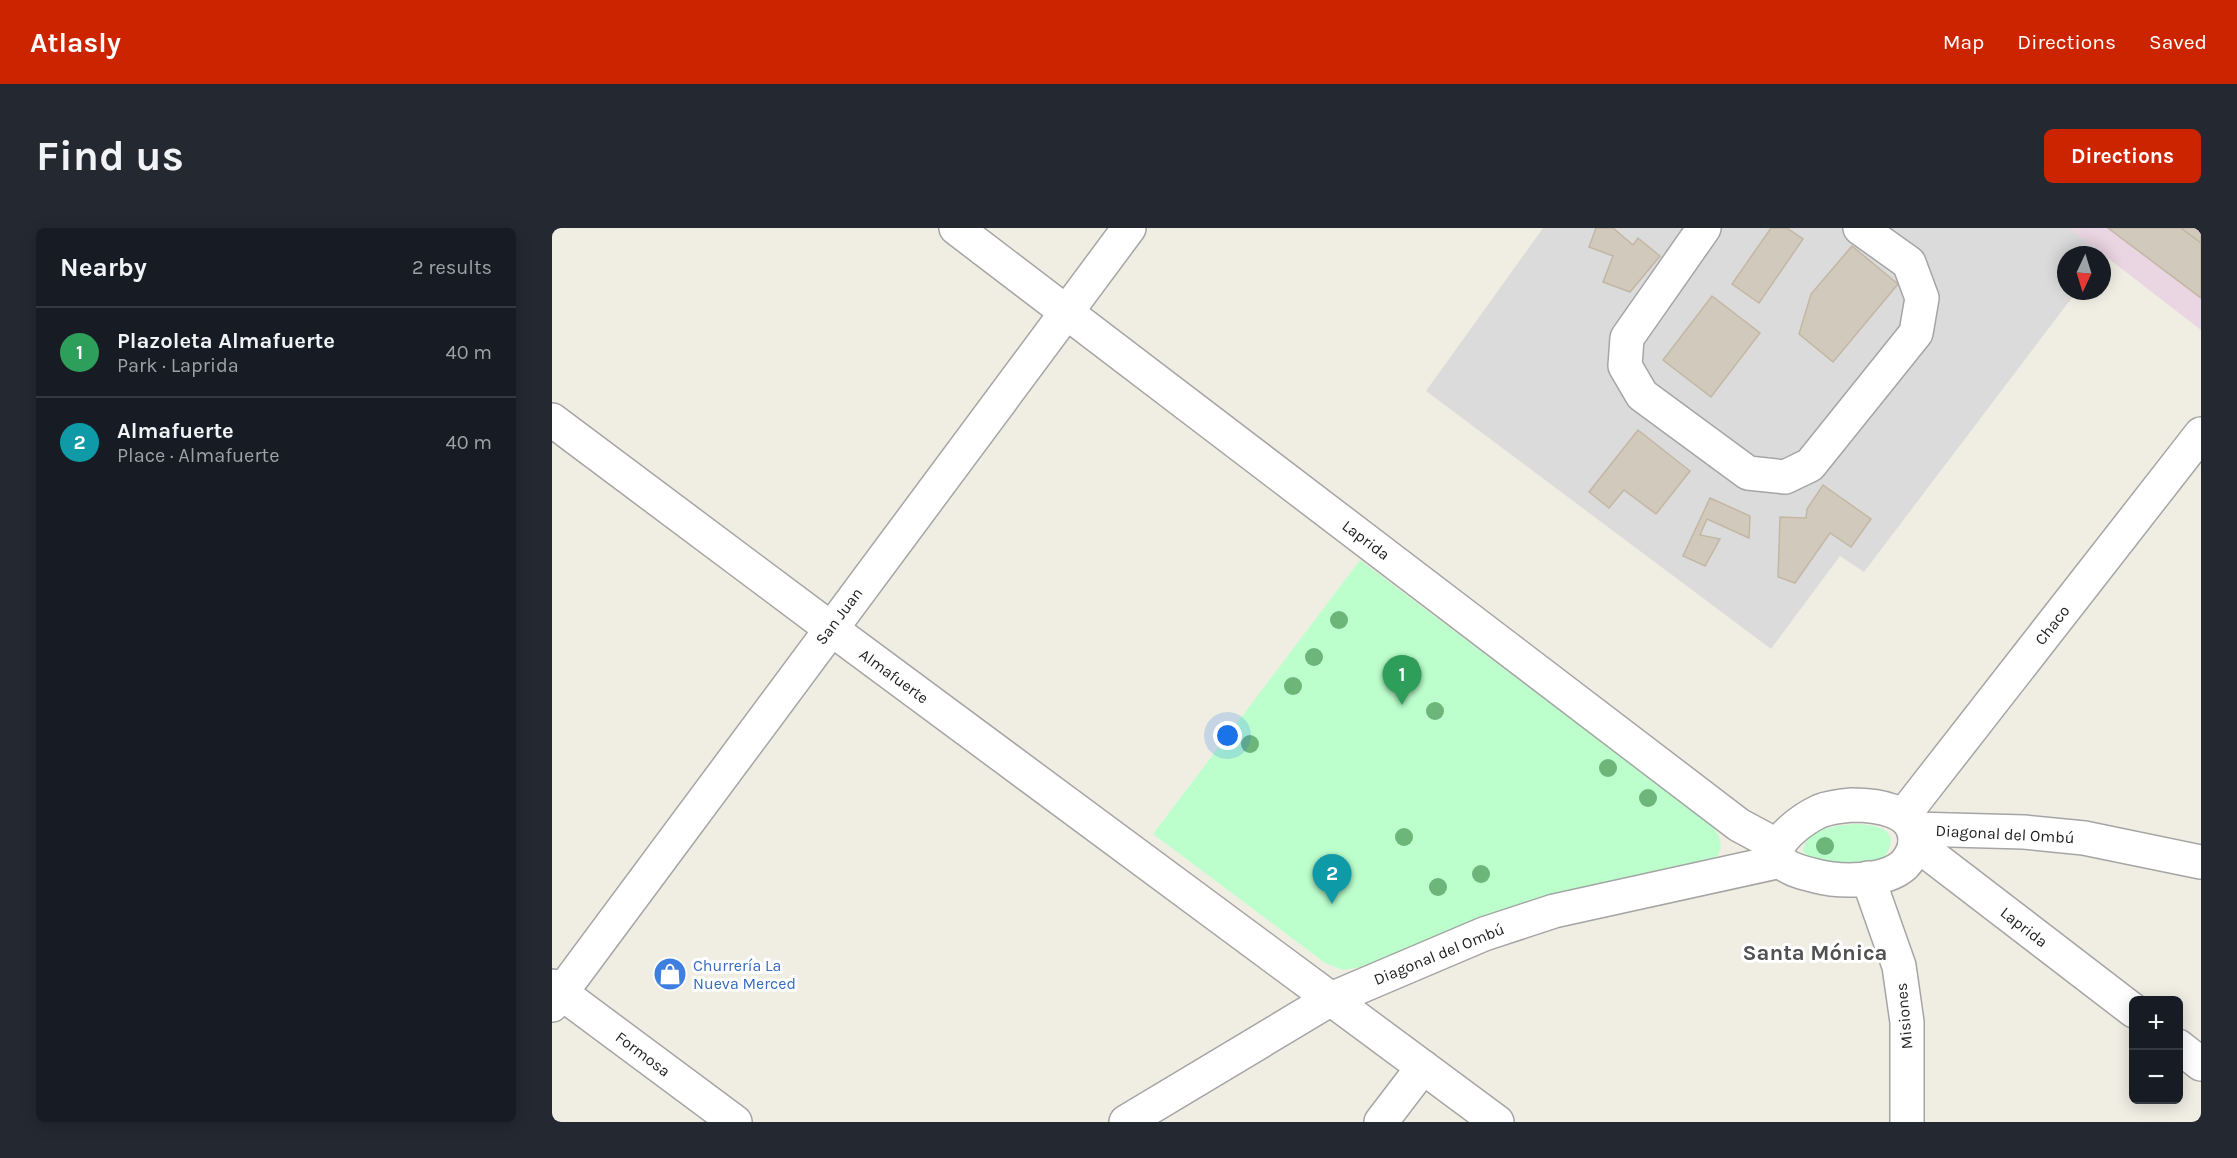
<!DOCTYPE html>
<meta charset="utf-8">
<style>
:root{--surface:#171b24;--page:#242831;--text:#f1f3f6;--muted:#9ea1a6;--line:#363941;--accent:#cd2400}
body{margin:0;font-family:Karla,sans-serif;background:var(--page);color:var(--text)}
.controls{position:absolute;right:18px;bottom:18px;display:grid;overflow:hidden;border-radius:9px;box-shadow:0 3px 15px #0003}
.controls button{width:54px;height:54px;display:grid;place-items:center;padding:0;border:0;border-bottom:2px solid var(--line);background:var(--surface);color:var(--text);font:30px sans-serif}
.compass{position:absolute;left:1505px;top:18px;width:54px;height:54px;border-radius:50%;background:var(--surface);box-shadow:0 3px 15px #0003;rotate:184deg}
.you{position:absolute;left:676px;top:508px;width:21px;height:21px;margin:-15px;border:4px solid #fff;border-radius:50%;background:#1a73e8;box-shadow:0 0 0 9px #1a73e833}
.badge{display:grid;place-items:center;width:39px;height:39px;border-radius:50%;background:var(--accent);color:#fff;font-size:20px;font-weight:700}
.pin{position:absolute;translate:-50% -50px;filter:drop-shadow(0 2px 3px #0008)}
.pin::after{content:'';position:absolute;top:32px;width:21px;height:18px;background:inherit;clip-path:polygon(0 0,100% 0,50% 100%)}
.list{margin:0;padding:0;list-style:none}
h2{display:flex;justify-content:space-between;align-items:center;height:78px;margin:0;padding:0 24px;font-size:26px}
h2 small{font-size:20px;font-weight:400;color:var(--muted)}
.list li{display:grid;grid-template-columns:39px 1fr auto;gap:18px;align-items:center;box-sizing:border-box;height:90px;padding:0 24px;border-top:2px solid var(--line)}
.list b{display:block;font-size:22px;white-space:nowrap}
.list p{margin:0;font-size:20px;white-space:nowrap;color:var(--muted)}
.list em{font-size:20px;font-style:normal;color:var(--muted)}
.map{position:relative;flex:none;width:1649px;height:894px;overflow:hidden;border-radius:9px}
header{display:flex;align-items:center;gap:36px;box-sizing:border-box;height:84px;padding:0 30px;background:var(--accent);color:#fff}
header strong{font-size:28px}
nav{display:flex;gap:33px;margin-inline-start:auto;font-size:21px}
.intro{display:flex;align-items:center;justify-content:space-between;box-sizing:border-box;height:144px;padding:0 36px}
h1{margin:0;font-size:42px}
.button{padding:15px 27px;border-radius:9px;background:var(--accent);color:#fff;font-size:21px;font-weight:700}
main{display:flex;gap:36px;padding:0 36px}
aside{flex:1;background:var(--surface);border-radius:9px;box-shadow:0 3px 15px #0003}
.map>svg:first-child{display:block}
.residential{fill:#dcdbdb}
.industrial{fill:#ead5e2}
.park{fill:#bcffcd}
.building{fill:#d1c9bc;stroke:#c3b7a4;stroke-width:1.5}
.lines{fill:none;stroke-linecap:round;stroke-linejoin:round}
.minor-casing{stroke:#a5a5a5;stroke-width:36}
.minor{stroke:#fff;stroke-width:33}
.tree{fill:#6db67a}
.labels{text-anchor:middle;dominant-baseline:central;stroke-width:6;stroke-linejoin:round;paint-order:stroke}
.street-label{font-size:16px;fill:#1e1e1e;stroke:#fff}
.shop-label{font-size:16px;fill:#366cbe;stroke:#fff;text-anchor:start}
.district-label{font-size:22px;font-weight:bold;fill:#515151;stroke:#fff}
</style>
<header>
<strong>Atlasly</strong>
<nav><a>Map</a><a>Directions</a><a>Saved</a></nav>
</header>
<div class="intro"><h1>Find us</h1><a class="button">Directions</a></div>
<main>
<aside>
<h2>Nearby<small>2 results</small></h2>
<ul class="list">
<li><span class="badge" style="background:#2e9e5b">1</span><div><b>Plazoleta Almafuerte</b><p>Park · Laprida</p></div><em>40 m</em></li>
<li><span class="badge" style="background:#0f9aa8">2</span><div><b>Almafuerte</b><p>Place · Almafuerte</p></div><em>40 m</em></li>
</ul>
</aside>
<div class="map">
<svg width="1649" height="894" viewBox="0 0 1649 894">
<rect width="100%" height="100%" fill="#f0eee3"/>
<polygon class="residential" points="991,0 1517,0 1552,27 1550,31 1550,27 1514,27 1514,63 1525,63 1312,344 1288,328 1219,421 874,163"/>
<polygon class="industrial" points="1517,0 1629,0 1649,15 1649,102"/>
<g class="park">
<path d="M808 332 1158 596C1169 608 1175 622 1159 634L941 688 811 739 791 742 773 735 601 606Z"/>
<path d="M1302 596C1322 596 1352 601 1333 628 1315 638 1264 642 1251 623 1255 600 1283 598 1302 596Z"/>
</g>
<g class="building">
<polygon points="1044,0 1061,0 1081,17 1086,10 1108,28 1078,64 1051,54 1061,28 1037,19"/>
<polygon points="1219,0 1235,0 1251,11 1207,75 1180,56"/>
<polygon points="1556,0 1629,0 1649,15 1649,70"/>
<polygon points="1629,0 1649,0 1649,15"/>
<polygon points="1300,18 1346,56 1281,134 1247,106 1259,66"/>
<polygon points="1160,68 1208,105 1159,169 1111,132"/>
<polygon points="1086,202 1138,243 1104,286 1072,262 1057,280 1037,264"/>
<polygon points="1271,257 1319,291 1299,319 1278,305 1243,355 1226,349 1228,289 1254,290 1255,281"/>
<polygon points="1158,270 1198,288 1197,310 1155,291 1148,307 1168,311 1153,338 1131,328"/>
</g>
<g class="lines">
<g class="minor-casing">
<g id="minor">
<polyline points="404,0 1187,597 1226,618"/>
<polyline points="1152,0 1075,110 1073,138 1090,167 1196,245 1233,249 1258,237 1364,105 1370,70 1357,35 1308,0"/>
<polyline points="0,192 278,400 945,894"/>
<path d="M1300 577C1323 577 1364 581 1363 613 1363 621 1358 631 1352 637 1332 655 1287 654 1264 648 1252 645 1234 641 1227 631 1217 613 1255 589 1268 583 1278 579 1289 578 1300 577Z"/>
<polyline points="1351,588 1649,206"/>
<polyline points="1362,601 1472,604 1532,610 1649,634"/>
<polyline points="1363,615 1582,783"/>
<polyline points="1316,650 1347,738 1355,794 1355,894"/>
<polyline points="0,758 183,894"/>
<polyline points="0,777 577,0"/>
<polyline points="1626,818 1649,836"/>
<polyline points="574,894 779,771 932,706 1002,683 1229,633"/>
<polyline points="829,894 871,839"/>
</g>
</g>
<use href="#minor" class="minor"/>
</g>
<g class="tree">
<circle cx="787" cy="392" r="9"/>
<circle cx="762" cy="429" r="9"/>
<circle cx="858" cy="438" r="9"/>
<circle cx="741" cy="458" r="9"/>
<circle cx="883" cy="483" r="9"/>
<circle cx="698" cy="516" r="9"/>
<circle cx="1056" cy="540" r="9"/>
<circle cx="1096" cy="570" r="9"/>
<circle cx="852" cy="609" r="9"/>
<circle cx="1273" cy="618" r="9"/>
<circle cx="929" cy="646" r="9"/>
<circle cx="886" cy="659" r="9"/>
</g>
<defs>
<g id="shop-disc" transform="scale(1.725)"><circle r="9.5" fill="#3f7fe0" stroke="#fff"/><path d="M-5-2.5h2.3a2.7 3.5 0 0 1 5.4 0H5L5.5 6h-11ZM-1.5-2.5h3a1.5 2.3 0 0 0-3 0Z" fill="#fff"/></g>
</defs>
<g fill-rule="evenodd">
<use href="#shop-disc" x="118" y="746"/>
</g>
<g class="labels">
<g class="street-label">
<text transform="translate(814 312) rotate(37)">Laprida</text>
<text transform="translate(287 388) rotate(-53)">San Juan</text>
<text transform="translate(1500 397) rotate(-52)">Chaco</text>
<text transform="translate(342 448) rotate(36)">Almafuerte</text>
<text transform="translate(1453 606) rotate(3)">Diagonal del Ombú</text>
<text transform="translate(1472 699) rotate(38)">Laprida</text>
<text transform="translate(887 726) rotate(-22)">Diagonal del Ombú</text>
<text transform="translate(1352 788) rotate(-95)">Misiones</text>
<text transform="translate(91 826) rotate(37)">Formosa</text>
</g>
<g class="shop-label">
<text x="141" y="737">Churrería La<tspan x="141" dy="18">Nueva Merced</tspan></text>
</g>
<g class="district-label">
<text x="1263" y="725">Santa Mónica</text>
</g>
</g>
</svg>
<div class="controls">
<button>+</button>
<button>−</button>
</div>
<svg class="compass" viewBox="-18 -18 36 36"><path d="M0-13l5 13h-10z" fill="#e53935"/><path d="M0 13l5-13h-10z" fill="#9ea1a6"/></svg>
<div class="you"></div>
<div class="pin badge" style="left:850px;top:477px;background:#2e9e5b">1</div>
<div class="pin badge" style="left:780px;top:676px;background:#0f9aa8">2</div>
</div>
</main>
